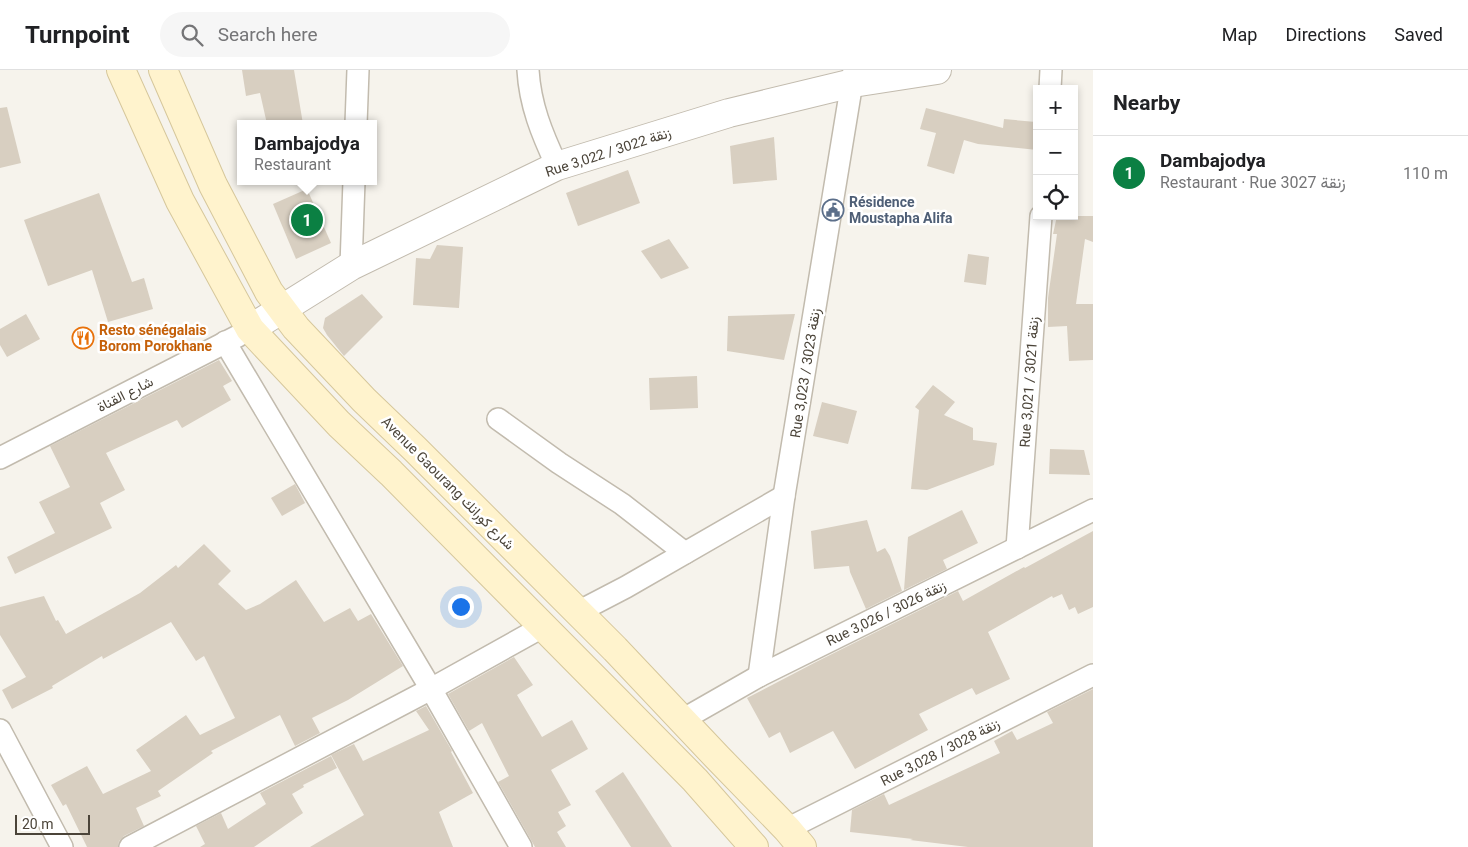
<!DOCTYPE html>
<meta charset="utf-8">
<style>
:root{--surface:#fff;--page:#f6f6f6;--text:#202124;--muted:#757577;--line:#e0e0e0;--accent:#0b8043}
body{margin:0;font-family:Roboto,Vazirmatn,sans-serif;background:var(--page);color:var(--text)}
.controls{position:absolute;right:15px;top:15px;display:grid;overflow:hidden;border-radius:0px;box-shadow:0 2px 8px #0003}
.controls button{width:45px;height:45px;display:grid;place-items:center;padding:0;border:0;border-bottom:1px solid var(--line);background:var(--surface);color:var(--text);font:25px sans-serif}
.scale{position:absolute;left:15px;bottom:12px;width:75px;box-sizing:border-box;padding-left:5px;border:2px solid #4b4439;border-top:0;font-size:14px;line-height:18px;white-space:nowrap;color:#4b4439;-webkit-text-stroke:4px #fff;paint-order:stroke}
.you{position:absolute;left:460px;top:536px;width:18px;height:18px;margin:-12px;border:4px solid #fff;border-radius:50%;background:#1a73e8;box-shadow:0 0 0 8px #1a73e833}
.badge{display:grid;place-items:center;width:32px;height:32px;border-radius:50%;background:var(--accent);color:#fff;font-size:16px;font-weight:700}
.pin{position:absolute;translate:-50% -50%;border:2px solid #fff;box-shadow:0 1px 5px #0006}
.popup{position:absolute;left:237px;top:50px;width:140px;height:65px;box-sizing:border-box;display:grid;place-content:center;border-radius:0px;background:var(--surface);filter:drop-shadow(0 1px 4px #0005);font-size:16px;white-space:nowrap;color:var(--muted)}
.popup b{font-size:19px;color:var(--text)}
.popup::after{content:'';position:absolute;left:50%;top:100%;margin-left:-10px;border:10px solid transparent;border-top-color:var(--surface)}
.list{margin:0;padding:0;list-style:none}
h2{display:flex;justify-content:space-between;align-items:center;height:65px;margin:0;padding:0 20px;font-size:21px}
h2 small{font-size:16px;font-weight:400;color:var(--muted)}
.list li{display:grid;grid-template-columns:32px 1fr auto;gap:15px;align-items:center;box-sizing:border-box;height:75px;padding:0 20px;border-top:1px solid var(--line)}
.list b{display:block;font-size:19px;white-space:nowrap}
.list p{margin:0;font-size:16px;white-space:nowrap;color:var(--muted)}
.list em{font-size:16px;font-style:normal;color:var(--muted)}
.icon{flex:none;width:28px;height:28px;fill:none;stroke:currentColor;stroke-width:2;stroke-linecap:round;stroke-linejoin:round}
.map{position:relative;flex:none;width:1093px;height:777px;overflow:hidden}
header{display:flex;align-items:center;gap:30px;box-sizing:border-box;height:70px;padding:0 25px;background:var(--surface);border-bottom:1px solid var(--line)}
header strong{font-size:24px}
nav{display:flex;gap:28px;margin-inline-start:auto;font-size:18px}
.search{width:350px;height:45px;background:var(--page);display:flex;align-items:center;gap:12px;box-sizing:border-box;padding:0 18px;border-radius:28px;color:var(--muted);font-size:19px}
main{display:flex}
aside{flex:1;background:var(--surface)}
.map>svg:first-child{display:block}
.building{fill:#d8cfc1}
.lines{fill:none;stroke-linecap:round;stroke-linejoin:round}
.minor-casing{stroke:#c2bbae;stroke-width:24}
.tertiary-casing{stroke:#c2bbae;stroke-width:30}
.secondary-casing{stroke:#d6c79b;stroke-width:30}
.minor{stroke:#fff;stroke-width:21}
.tertiary{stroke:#fff;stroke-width:28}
.secondary{stroke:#fff3cd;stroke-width:28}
.labels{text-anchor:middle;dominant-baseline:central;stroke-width:5;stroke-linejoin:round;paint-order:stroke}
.street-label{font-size:14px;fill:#4b4439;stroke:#fff}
.service-label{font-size:14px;font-weight:bold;fill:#4e5e75;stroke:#fff;text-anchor:start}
.food-label{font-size:14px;font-weight:bold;fill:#c56008;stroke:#fff;text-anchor:start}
</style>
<header>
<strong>Turnpoint</strong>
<div class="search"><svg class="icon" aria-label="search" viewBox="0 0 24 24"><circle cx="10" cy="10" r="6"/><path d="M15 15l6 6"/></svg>Search here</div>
<nav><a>Map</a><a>Directions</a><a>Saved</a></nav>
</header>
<main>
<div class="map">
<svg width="1093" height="777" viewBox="0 0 1093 777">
<rect width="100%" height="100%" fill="#f6f3ec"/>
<g class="building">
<polygon points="242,0 294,0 303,54 267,54 260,23 246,26"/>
<polygon points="7,37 21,93 0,98 0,38"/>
<polygon points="926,38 1003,58 1004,49 1036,52 1035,67 1037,67 1037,80 978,74 964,70 954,104 927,96 936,63 920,59"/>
<polygon points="774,67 777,110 733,114 730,76"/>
<polygon points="628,100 640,133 578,156 566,123"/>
<polygon points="307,119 331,173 296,189 273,134"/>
<polygon points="99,123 132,212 144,208 153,239 108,252 92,200 48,216 24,150"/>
<polygon points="1057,146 1093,146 1093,172 1085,169 1076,234 1093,234 1093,290 1069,291 1067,256 1048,257 1048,228 1057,164 1053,164"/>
<polygon points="669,169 689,198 661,209 641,181"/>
<polygon points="437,175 463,177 459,238 413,235 416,188 430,189"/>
<polygon points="968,184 989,187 986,215 964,212"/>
<polygon points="362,224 383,247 344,286 327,265 323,258 325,248"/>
<polygon points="26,244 40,269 7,287 0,275 0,259"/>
<polygon points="795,244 784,290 727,281 728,246"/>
<polygon points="219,290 232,311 223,316 231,330 182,358 177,350 106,383 125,420 100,433 112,458 15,504 7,487 55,463 39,432 70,417 50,376"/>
<polygon points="697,306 698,338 650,340 649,308"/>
<polygon points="933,315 955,332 944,345 973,358 973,370 997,373 994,395 927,420 911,419 919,340 915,337"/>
<polygon points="822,332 857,341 848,374 813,366"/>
<polygon points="1050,379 1084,380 1090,405 1049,404"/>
<polygon points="295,414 305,433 282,446 271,428"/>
<polygon points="962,440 978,473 943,490 947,499 904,520 908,467"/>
<polygon points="867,450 877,482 885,478 890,486 902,521 866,539 850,502 849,496 814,499 811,461"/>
<polygon points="1093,461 1093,537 1078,544 1075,537 1069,540 1062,524 1053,528 1052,526 988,562 1010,609 976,625 972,618 919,644 928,660 855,699 833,661 790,683 780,662 769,668 747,628 816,592 958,521 963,531 1024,497 1025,498"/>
<polygon points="204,474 231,501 218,514 246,540 260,534 296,510 324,552 350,538 358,551 371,544 403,596 348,630 312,648 320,663 295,676 280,645 211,681 213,683 158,721 161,726 136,738 144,756 124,766 119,771 118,777 87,777 66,734 63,736 51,715 87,696 103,724 151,701 136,680 186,645 200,665 235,648 204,586 196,591 171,552 103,589 102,586 52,616 53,618 12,639 2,620 26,607 0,565 0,537 44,526 56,551 58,550 66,564 140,523 176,495 178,498"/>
<polygon points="514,587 533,615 517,625 542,667 572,650 588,679 551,700 571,735 558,742 566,756 557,762 566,777 535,777 498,712 509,706 482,653 469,661 448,624"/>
<polygon points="1093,619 1093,777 968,777 910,770 913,769 850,762 852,740 884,724 889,735 1000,683 994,671 1012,661 1017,670 1053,653 1047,642"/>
<polygon points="426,636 452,681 451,682 473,723 439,742 453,777 310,777 364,745 331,685 354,674 363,691 429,660 416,641"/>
<polygon points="331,686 337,698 303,715 304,717 292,724 303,743 254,777 200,777 205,774 196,756 221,743 228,759 266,734 260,723"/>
<polygon points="623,702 672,777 631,777 595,721"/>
</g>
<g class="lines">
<g class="minor-casing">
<g id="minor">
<path d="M528 0C530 35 542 64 557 96"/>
<polyline points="1050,19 1051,0"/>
<polyline points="356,54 358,0"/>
<polyline points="351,196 354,111"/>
<polyline points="225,272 431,619 521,777"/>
<polyline points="498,349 559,393 622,434 685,483"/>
<polyline points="0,388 238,266"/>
<polyline points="1017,478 1041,146"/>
<polyline points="578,542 626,517 784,426"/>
<polyline points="759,606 784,426 854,0"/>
<polyline points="682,650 759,606 1093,440"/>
<polyline points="0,660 62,777"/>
<polyline points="787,759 1093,605"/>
<polyline points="130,777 431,619 544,556"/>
</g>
</g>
<g class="tertiary-casing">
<polyline id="tertiary" points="250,259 351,196 557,96 729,43 853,13 937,0"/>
</g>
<g class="secondary-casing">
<g id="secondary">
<polyline points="121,0 180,131 250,259 339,354 391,403 695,710 754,777"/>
<polyline points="163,0 213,115 269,222 296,258 364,330 415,379 615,579 718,688 787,759 802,777"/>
</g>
</g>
<use href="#minor" class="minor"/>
<use href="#tertiary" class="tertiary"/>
<use href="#secondary" class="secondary"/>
</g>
<defs>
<g id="civic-ring" transform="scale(1.125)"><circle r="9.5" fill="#fff" stroke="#5c6f8a" stroke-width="1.5"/><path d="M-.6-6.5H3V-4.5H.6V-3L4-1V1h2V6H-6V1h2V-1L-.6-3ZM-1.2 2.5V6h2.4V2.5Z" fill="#5c6f8a"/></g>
<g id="restaurant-ring" transform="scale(1.125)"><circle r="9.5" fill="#fff" stroke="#e8710a" stroke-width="1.5"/><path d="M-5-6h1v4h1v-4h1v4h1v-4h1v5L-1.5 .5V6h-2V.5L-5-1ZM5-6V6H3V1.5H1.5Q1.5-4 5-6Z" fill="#e8710a"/></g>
</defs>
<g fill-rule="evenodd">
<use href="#civic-ring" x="833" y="140"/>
<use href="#restaurant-ring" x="83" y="268"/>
</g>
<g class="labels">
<g class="street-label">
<text transform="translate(608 82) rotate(-18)">Rue 3,022 / زنقة 3022</text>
<text transform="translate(805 303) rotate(-81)">Rue 3,023 / زنقة 3023</text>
<text transform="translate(1029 312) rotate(-86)">Rue 3,021 / زنقة 3021</text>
<text transform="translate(125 324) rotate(-27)">شارع القناة</text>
<text transform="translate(448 413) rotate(45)">Avenue Gaourang شارع كورانك</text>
<text transform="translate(886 543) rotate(-26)">Rue 3,026 / زنقة 3026</text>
<text transform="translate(940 682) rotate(-27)">Rue 3,028 / زنقة 3028</text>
</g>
<g class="service-label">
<text x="849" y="132">Résidence<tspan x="849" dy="16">Moustapha Alifa</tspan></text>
</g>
<g class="food-label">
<text x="99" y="260">Resto sénégalais<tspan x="99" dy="16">Borom Porokhane</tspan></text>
</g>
</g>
</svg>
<div class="controls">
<button>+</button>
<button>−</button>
<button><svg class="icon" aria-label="locate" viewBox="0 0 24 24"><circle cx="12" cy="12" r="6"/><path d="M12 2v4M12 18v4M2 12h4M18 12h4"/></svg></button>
</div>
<div class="scale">20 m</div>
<div class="you"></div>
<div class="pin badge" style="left:307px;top:150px">1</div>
<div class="popup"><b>Dambajodya</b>Restaurant</div>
</div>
<aside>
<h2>Nearby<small></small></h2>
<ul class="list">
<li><span class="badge">1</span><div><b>Dambajodya</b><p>Restaurant · Rue 3027 زنقة</p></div><em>110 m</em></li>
</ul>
</aside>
</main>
